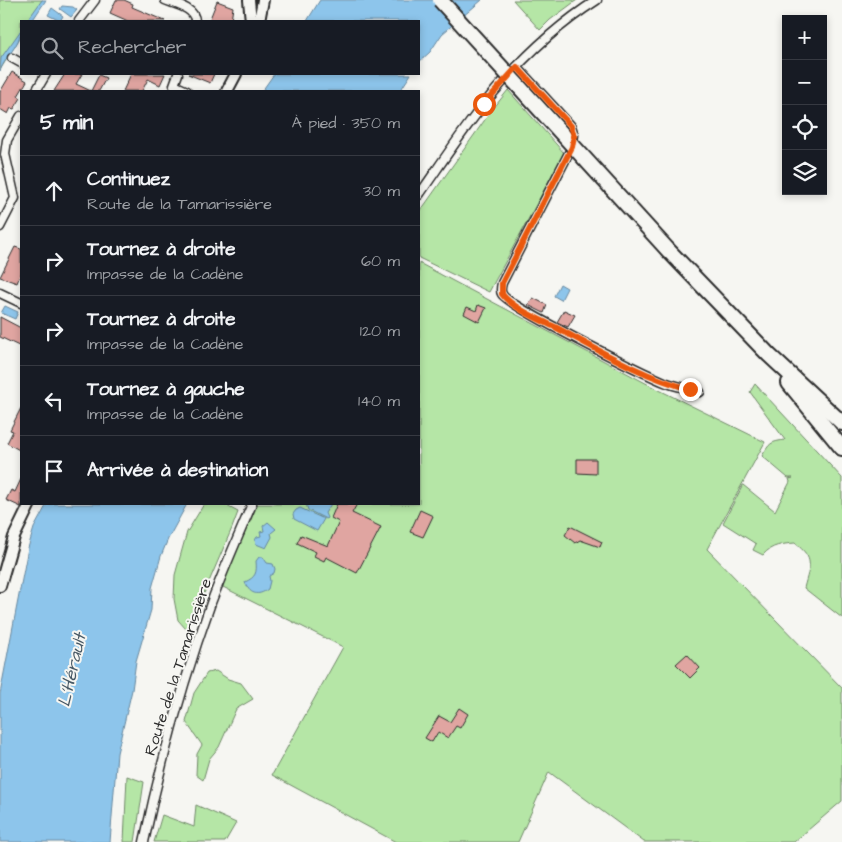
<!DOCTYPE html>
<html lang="fr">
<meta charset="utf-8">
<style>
:root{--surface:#171b24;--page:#242831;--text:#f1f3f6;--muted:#9ea1a6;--line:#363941}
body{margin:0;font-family:"Architects Daughter",sans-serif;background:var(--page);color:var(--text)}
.controls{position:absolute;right:15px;top:15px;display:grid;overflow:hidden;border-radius:0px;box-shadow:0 2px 8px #0003}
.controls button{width:45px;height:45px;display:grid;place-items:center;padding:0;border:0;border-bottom:1px solid var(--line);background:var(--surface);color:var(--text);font:25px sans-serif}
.stop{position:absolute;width:15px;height:15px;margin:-11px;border:4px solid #ea580c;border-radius:50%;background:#fff}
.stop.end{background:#ea580c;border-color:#fff;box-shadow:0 1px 5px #0008}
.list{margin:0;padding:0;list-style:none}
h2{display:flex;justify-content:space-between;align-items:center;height:65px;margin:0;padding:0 20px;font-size:21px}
h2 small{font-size:16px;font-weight:400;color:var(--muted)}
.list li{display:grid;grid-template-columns:32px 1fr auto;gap:15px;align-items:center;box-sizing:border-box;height:70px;padding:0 20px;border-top:1px solid var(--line)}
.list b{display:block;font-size:19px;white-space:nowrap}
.list p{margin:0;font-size:16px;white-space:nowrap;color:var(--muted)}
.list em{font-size:16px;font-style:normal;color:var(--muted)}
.icon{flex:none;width:28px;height:28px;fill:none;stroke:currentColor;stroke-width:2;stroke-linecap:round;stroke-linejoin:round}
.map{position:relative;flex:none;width:842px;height:842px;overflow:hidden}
.search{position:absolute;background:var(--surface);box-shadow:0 2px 8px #0003;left:20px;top:20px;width:400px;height:55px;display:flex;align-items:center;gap:12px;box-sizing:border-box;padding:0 18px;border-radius:0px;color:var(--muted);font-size:19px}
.panel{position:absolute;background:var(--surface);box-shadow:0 2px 8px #0003;left:20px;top:90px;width:400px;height:415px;border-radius:0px}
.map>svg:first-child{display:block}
.green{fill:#b5e6a6;stroke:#708868}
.water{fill:#8dc5eb;stroke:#66879e}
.building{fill:#e0a5a1;stroke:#2b2b2b}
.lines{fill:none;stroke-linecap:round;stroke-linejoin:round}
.minor-casing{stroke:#2b2b2b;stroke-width:11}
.tertiary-casing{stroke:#2b2b2b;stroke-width:14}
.trunk-casing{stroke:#2b2b2b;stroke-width:18}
.minor{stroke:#f6f6f2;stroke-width:8}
.tertiary{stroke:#f6f6f2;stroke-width:10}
.trunk{stroke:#f6f6f2;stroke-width:14}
.trunk-bridge-casing{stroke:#2b2b2b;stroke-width:18;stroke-linecap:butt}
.trunk-bridge{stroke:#f6f6f2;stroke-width:14}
.route{stroke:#ea580c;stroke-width:6}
.labels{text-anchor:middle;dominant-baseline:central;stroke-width:4;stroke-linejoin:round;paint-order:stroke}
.street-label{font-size:16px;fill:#2b2b2b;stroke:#f6f6f2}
.water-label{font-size:18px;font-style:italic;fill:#485965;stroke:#f6f6f2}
</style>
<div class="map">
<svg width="842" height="842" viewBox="0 0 842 842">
<rect width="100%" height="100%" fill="#f6f6f2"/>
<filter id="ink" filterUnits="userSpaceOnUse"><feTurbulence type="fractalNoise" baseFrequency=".02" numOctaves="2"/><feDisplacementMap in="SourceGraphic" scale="10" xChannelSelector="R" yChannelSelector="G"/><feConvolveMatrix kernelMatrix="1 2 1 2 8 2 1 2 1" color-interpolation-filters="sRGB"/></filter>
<g filter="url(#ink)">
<g class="green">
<polygon points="0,0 43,0 30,21 21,21 21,36 0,70"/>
<polygon points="513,0 577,0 550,20 540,30"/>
<polygon points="508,90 564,153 489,292 419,258 419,213 489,114"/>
<polygon points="419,263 655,388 765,442 707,549 842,688 842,801 794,842 644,842 549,772 518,842 396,842 272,775 343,647 221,586 256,504 419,504"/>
<path d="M755 384 842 478V618L804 588C810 565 815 559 795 543 783 544 771 545 763 555L753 550 756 544 723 523 743 485 775 511 790 482 789 479 793 478H788L762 456C770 443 770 442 785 440L750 392Z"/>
<polygon points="204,504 223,504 238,512 232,528 193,619 186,629 178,620 174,599 175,575 187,532"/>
<polygon points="216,671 228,679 241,683 253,699 236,709 219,747 209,759 203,780 196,775 197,754 202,745 186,722 194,693 207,673"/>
<polygon points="127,776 144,782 135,842 124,842"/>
<polygon points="196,805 236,823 225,842 154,842 162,815 194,827"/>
</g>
<g class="water">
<polygon points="42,0 46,0 32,21 27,21"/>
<polygon points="320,0 482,0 442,34 430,52 419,62 419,21 307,21"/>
<polygon points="62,6 73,7 77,10 71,17 60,9"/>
<polygon points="52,8 63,16 60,21 48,15"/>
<path d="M21 30C21 44 5 57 0 71L1 58Z"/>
<polygon points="274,74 411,74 400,91 262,91"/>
<polygon points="560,284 567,288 561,300 554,296"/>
<polygon points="5,306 18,312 15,319 1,313"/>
<polygon points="47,504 187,504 168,539 161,556 152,588 151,610 136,661 132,690 117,753 110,842 0,842 0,694 28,548 34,528"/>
<polygon points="306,504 331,504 325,513 327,518 326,519 308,510"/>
<polygon points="300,508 324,519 317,531 294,519 293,514 296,510"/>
<polygon points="268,522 276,529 271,533 272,537 266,548 256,544 255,540 257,537 261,536 260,532 264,531 263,526"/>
<path d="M259 557H263L267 563 273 564 275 569 274 573 269 576 270 581 268 589C258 597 249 594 245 582 256 577 257 573 256 561Z"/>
</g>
<g class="building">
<polygon points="116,0 124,0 133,4 132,7 165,21 128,21 110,13"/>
<polygon points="217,1 233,7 231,21 209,21"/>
<polygon points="12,72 27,81 18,96 21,98 14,109 11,108 8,114 0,109 0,92"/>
<polygon points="65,74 82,74 76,84 91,91 99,75 106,78 99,91 54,91"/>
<polygon points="131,74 165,74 160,85 148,79 142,91 123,91"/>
<polygon points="188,74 214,74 210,83"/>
<polygon points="15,247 21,249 21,273 17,283 0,277"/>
<polygon points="533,298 547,305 544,313 528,305"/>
<polygon points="478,305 486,308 479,322 464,314 467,307 476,311"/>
<polygon points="564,310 575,315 568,327 557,322"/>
<polygon points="0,317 21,328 21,347 0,337"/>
<polygon points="21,408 21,451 7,443 13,431 10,430"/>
<polygon points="577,459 596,459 596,474 577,473"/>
<polygon points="21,479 21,507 6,500 11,490 15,492"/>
<polygon points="337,504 357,504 352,513 381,527 357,573 326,557 324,561 314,556 316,552 297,543 301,535 328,546 339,522 331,518"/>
<polygon points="420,510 433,516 423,537 410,532"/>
<polygon points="570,526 602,542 600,547 580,540 575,543 565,535"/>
<polygon points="687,654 700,668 690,678 676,664"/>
<polygon points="459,708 468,714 460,728 456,726 448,738 438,732 432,742 425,738 439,716 450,722"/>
</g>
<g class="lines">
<g class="minor-casing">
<g id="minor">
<path d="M165 0C175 4 195 8 195 21"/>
<polyline points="79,21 95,0"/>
<polyline points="12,58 21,63"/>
<path d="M517 67 571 126 574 135 572 147 502 283C501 287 500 291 502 294 507 306 647 375 667 383 678 387 689 388 700 392"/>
<polyline points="178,74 174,85 187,91"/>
<polyline points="36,91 46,74"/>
<path d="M419 195C445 158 470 119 500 85 528 53 561 23 597 0"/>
<polyline points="0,227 15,198 5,154 7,140 21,116"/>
<polyline points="0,293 21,303"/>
<path d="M144 842C161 761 183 681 211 603 224 569 238 537 252 504"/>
</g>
</g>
<g class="tertiary-casing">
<g id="tertiary">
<polyline points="249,0 251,21"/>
<polyline points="259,21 263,0"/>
<polyline points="227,91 236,74"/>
<polyline points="0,586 14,537 30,504"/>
</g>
</g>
<g class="trunk-casing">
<g id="trunk">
<polyline points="668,250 769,355 842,423"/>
<polyline points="789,383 842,448"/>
</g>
</g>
<use href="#minor" class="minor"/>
<use href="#tertiary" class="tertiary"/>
<use href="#trunk" class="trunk"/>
<g class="trunk-bridge-casing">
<polyline id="trunk-bridge" points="440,0 668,250"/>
</g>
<use href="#trunk-bridge" class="trunk-bridge"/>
</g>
</g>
<g class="lines" filter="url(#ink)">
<path class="route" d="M484 104 517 67 571 126 574 136 572 147 502 283V294C512 308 541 320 557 328 600 351 643 377 690 389"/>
</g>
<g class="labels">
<g class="street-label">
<text transform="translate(178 667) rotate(-72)">Route de la Tamarissière</text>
</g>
<g class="water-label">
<text transform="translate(72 670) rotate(-77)">L'Hérault</text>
</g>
</g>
</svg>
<div class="controls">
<button>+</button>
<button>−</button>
<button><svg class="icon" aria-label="locate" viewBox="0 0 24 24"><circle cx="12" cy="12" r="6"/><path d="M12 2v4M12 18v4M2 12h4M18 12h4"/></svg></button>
<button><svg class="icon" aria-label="layers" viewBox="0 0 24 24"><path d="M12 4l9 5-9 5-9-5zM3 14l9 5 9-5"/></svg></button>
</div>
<div class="stop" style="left:484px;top:104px"></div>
<div class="stop end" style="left:690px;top:389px"></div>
<div class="search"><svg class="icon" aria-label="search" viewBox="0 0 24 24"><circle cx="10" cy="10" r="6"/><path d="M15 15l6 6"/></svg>Rechercher</div>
<section class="panel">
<h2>5 min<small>À pied · 350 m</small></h2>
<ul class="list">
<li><svg class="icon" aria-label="ahead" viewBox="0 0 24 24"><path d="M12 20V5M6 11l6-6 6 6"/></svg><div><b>Continuez</b><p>Route de la Tamarissière</p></div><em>30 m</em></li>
<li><svg class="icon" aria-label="right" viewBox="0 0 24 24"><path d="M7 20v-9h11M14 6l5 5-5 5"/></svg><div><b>Tournez à droite</b><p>Impasse de la Cadène</p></div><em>60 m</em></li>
<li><svg class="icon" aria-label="right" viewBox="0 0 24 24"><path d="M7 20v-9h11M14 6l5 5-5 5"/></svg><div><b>Tournez à droite</b><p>Impasse de la Cadène</p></div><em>120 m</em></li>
<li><svg class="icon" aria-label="left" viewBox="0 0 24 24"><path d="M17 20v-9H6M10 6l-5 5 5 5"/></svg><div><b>Tournez à gauche</b><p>Impasse de la Cadène</p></div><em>140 m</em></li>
<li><svg class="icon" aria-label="arrive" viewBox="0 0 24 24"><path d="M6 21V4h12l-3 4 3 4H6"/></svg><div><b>Arrivée à destination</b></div></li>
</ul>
</section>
</div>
